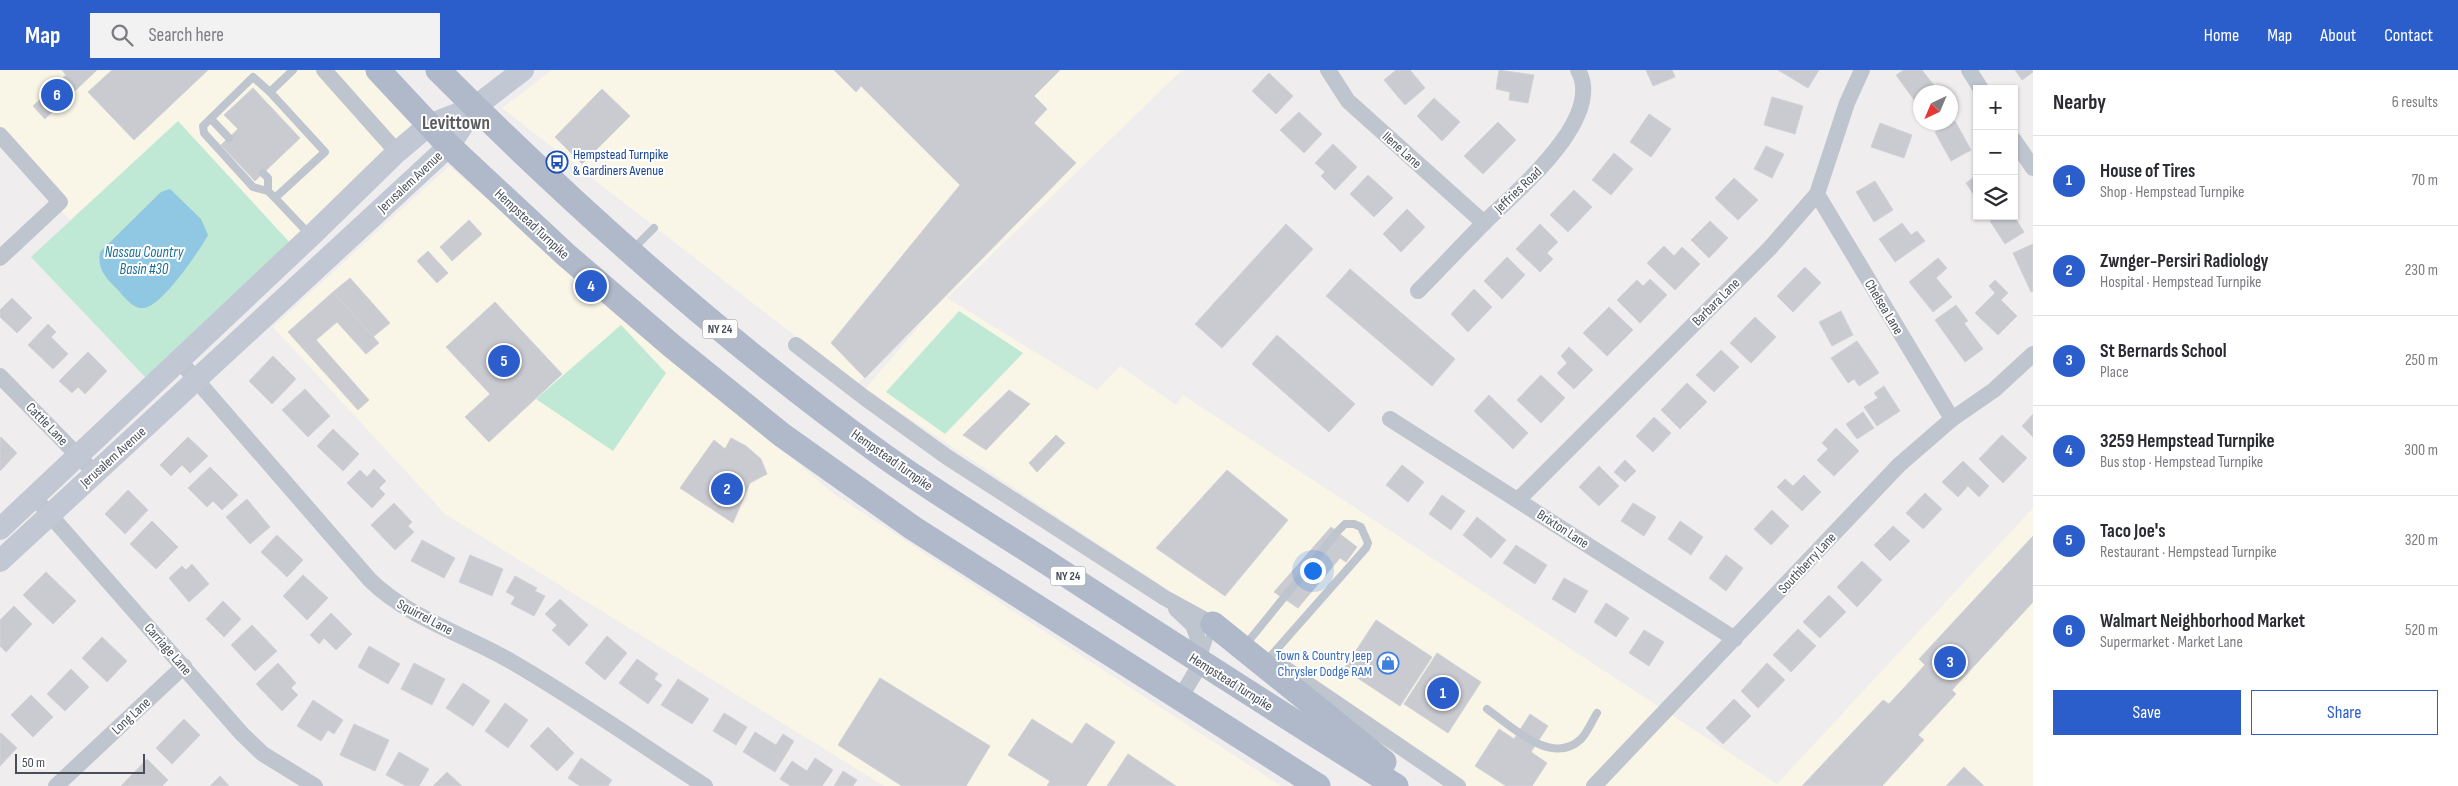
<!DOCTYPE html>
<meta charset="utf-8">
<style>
:root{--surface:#fff;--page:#f2f2f3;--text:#2b2b33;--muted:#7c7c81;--line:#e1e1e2;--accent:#2b5ecb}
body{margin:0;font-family:"Sofia Sans Condensed",sans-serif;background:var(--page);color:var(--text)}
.controls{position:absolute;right:15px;top:15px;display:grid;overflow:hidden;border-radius:0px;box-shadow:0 1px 4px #0004}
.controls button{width:45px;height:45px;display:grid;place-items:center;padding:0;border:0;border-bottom:1px solid var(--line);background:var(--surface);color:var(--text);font:25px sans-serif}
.compass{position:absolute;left:1913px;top:15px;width:45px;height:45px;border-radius:50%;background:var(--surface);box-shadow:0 1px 4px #0004;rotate:224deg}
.scale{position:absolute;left:15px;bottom:12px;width:130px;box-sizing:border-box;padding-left:5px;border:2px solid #474e58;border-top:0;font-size:14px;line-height:18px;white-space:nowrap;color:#474e58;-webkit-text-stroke:4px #fff;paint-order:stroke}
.you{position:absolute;left:1312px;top:500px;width:18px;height:18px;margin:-12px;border:4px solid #fff;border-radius:50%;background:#1a73e8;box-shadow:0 0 0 8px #1a73e833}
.badge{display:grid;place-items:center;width:32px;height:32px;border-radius:50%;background:var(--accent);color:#fff;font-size:16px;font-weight:700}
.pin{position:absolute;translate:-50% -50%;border:2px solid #fff;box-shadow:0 1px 5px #0006}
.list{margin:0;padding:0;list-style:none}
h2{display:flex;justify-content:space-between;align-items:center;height:65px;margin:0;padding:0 20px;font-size:21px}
h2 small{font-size:16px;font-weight:400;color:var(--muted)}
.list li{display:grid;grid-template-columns:32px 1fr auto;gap:15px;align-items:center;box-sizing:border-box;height:90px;padding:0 20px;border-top:1px solid var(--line)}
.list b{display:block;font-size:19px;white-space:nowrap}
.list p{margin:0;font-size:16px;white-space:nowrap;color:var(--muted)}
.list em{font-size:16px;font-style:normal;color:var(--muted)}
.actions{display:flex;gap:10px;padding:15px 20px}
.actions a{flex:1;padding:11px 0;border:1px solid var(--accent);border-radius:0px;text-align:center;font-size:18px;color:var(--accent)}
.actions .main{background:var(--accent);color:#fff}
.icon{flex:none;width:28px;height:28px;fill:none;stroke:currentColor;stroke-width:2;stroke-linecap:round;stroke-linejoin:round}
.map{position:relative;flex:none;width:2033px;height:716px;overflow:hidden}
header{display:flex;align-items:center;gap:30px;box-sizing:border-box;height:70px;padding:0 25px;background:var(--accent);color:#fff}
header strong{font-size:24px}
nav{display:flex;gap:28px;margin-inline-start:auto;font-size:18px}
.search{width:350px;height:45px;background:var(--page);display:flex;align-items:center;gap:12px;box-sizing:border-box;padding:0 18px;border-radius:0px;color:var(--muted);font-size:19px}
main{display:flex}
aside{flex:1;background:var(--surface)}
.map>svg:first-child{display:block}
.commercial{fill:#f9f6e7}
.green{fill:#bfe9d4}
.water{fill:#90c7e2}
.building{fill:#cacbd1;stroke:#d1d2d8}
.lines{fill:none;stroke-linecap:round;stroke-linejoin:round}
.service{stroke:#bfc5ce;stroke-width:8}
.minor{stroke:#bfc5ce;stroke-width:16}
.secondary{stroke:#c1c8d4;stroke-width:22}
.primary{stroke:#afb9c9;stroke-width:25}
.labels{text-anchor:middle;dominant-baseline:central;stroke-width:4;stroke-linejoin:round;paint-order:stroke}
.shield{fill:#fff;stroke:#7e838a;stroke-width:1}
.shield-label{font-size:12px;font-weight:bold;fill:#474e58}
.street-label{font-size:14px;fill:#474e58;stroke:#fff}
.transit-label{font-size:14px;fill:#164399;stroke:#fff;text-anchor:start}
.shop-label{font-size:14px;fill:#366cbe;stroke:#fff;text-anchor:end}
.water-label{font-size:15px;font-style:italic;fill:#1a6f98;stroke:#fff}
.district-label{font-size:19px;font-weight:bold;fill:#5a5c61;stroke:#fff}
</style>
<header>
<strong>Map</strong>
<div class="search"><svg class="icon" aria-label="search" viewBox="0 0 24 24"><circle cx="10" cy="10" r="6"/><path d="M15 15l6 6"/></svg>Search here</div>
<nav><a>Home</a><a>Map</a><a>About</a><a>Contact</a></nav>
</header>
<main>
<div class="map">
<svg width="2033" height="716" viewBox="0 0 2033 716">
<rect width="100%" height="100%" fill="#efeded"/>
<g class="commercial">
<polygon points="0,0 373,0 422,54 292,175 178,52 70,150 0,71"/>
<polygon points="552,0 1182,0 947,228 1097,320 1120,296 1176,335 1183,325 1777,714 2033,438 2033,716 1463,716 865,319 926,248 857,314 502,38"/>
<polygon points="449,96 834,424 1281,716 884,716 445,444 273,257"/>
</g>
<g class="green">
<polygon points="178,51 292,175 147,309 31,187"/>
<polygon points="959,241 1023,283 945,364 886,322"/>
<polygon points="621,255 666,303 613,381 536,329"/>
</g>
<path class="water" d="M170 119 201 149 208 165C200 180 161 238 143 238 132 239 123 225 116 218 105 207 97 198 100 182L161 122Z"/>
<g class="building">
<polygon points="62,0 97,0 45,49 33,36 66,5"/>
<polygon points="112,0 208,0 134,70 88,22"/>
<polygon points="834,0 1060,0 1034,26 1047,39 1034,53 1076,93 865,308 831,273 960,115 861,16 856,22"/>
<polygon points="1396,0 1410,0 1425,18 1405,35 1384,10"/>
<polygon points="1499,0 1534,5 1528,33 1509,30 1510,22 1496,19"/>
<polygon points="1646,0 1672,0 1675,7 1653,16"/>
<polygon points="1778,0 1819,0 1808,18"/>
<polygon points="1904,0 1922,0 1939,22 1920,22 1920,38 1896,5"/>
<polygon points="2015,0 2033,0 2033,2 2022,10"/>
<polygon points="1269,3 1293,26 1276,44 1252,21"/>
<polygon points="253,18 300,68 255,111 221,75 238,59 224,45"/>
<polygon points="602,19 630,46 582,94 555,67"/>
<polygon points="1772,27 1803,36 1795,64 1764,55"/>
<polygon points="1434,28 1460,52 1442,71 1417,46"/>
<polygon points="1299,42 1322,64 1304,83 1280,60"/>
<polygon points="1649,44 1671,59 1651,87 1630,72"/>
<polygon points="1955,51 1971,80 1951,91 1935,62"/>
<polygon points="1498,52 1516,70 1483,104 1464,86"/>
<polygon points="1880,53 1912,65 1904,88 1871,77"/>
<polygon points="1333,74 1357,97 1335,120 1321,106 1325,102 1315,93"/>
<polygon points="1766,76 1784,84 1772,108 1754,99"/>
<polygon points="1614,83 1633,99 1611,125 1592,110"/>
<polygon points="1368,105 1393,128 1374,147 1350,124"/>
<polygon points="1977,105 1977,130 1966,113"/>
<polygon points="1734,108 1758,130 1738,150 1715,128"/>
<polygon points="1875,111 1893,140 1874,152 1856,122"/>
<polygon points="1574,120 1592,137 1568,162 1550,145"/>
<polygon points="1407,139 1425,157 1401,182 1383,164"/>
<polygon points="1998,146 2014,146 2024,162 2005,174 1990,151"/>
<polygon points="469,150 482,164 452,191 440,177"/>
<polygon points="1710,151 1728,168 1709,188 1691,170"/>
<polygon points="1902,153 1911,165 1917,161 1925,171 1895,192 1879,169"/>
<polygon points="1286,154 1313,179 1222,278 1195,254"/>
<polygon points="1540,154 1558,172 1547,183 1553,189 1540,202 1516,179"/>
<polygon points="2033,174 2033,221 2031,222 2013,183"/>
<polygon points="1664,176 1674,186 1682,177 1700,194 1675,220 1647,193"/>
<polygon points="428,181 448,203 437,213 417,191"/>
<polygon points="1507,187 1525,205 1502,229 1484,211"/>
<polygon points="1938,188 1947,198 1936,208 1952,227 1933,242 1909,212"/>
<polygon points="1805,197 1821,213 1793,242 1777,226"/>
<polygon points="1350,199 1455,289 1432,316 1326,226"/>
<polygon points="350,208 390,253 373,267 333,222"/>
<polygon points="1650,209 1667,225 1640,253 1617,230 1637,210 1643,216"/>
<polygon points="1995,210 2008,223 2001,230 2017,246 1998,265 1975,243 1995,223 1989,216"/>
<polygon points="1474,219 1492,237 1468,262 1451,244"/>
<polygon points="333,222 379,273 366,284 337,252 316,270 369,330 358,340 288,262"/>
<polygon points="12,228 32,248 17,263 0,247 0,240"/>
<polygon points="495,232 562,304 489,372 465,347 490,324 446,277"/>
<polygon points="1956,235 1968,251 1964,253 1983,279 1965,292 1935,250"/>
<polygon points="1609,237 1633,260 1607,286 1583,263"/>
<polygon points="1841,241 1853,265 1832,276 1819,252"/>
<polygon points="1755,247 1776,267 1751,293 1730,273"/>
<polygon points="48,254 56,262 51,267 68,284 53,299 28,275"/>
<polygon points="1277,265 1355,334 1329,362 1252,294"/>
<polygon points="1857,271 1879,303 1859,316 1854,309 1848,313 1831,288"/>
<polygon points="1569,277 1593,300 1574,319 1557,303 1567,293 1561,286"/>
<polygon points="1721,280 1739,297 1714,322 1696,305"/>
<polygon points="88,282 107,301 85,324 78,317 72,323 59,311"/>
<polygon points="273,286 296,309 272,334 249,311"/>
<polygon points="1541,305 1565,328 1541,353 1517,330"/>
<polygon points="1687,313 1707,332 1680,359 1661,340"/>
<polygon points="1884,316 1900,341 1877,356 1864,337 1878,328 1874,323"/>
<polygon points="305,319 330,346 308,367 282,340"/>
<polygon points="1009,320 1030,334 986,380 963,365"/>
<polygon points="1489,325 1528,363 1513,379 1474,341"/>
<polygon points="1863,342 1874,358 1857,369 1846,354"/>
<polygon points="2033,344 2033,367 2022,356"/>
<polygon points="1654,347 1671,363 1653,382 1636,366"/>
<polygon points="1836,358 1859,381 1834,406 1817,390 1828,379 1822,373"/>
<polygon points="333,359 359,384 343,401 317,376"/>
<polygon points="1056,365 1065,373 1037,402 1029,393"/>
<polygon points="2002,365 2027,388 2003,413 1979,389"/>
<polygon points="1,367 17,383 0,401 0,368"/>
<polygon points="188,367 208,386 190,403 182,395 171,406 160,395"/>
<polygon points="731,368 746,376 761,389 767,404 750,413 733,453 680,418 714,370 725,379"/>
<polygon points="1625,390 1636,401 1625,412 1614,402"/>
<polygon points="1963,391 1989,416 1979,427 1968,416 1958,427 1942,412"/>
<polygon points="1402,395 1424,412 1408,432 1386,415"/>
<polygon points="1599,396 1619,416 1599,436 1579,417"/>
<polygon points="210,397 238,425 222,440 213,431 207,437 188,418"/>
<polygon points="374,399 386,411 379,418 385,424 372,438 347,413 360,400 367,407"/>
<polygon points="1227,400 1288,450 1225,526 1156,478"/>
<polygon points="1804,405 1821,422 1802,441 1777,417 1785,409 1793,416"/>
<polygon points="128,420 148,440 125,464 105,444"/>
<polygon points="1925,423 1942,439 1923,459 1906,443"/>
<polygon points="1442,425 1465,441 1451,460 1429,444"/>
<polygon points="247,429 270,457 250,474 226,447"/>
<polygon points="394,433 412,452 408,456 414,462 395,480 371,455"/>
<polygon points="1633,433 1656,447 1644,466 1621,451"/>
<polygon points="1772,440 1789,456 1771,475 1754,459"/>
<polygon points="1477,447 1506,470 1491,488 1463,465"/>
<polygon points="152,451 178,477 156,499 130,474"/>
<polygon points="1680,451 1703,467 1691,485 1668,469"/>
<polygon points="1893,456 1910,471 1890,491 1874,475"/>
<polygon points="1331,457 1357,477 1346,492 1340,488 1298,538 1274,522"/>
<polygon points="277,465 303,490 287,507 261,482"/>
<polygon points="2033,466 2033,532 1952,620 1956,624 1918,665 1924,670 1882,716 1802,716 1883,630 1889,634 1925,595 1919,589"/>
<polygon points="422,470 455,488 444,508 411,491"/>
<polygon points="1516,475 1547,495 1535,514 1503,493"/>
<polygon points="470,485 503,499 492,526 459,512"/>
<polygon points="1726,485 1743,498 1726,521 1709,508"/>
<polygon points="1862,491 1882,510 1857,537 1837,517"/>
<polygon points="192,494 209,514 189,532 169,508 182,496 186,500"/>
<polygon points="46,502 76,531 53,554 23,525"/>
<polygon points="303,505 328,528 307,550 283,526"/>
<polygon points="515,506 537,518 535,521 545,526 534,546 511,534 515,527 506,522"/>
<polygon points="1564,508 1588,521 1575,543 1552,529"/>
<polygon points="1829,525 1846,542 1820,568 1803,552"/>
<polygon points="560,529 588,555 569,576 552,560 557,555 545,544"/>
<polygon points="223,531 241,549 224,567 206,549"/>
<polygon points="1606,533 1629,548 1616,567 1594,552"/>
<polygon points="14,536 32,554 6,582 0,576 0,550"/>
<polygon points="331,543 352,564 336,580 324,568 319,574 310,565"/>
<polygon points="1376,550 1432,587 1400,636 1344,599"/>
<polygon points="252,555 277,581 255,601 231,575"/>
<polygon points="1798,559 1816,576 1791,602 1773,585"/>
<polygon points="1644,560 1664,572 1649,596 1629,583"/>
<polygon points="607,566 627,583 605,610 585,593"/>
<polygon points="102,567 127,591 107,612 82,588"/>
<polygon points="369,576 400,594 388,614 358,597"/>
<polygon points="1437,583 1481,612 1448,663 1404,634"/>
<polygon points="637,589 658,604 654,609 662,615 648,634 619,613"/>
<polygon points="278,593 296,613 291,618 298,625 282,641 256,614"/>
<polygon points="414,593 445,609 432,635 401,619"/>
<polygon points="1767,593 1785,610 1758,638 1741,621"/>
<polygon points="71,599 89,617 65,641 47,624"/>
<polygon points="880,608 990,676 966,716 902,716 838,675"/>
<polygon points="678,609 709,629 692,654 661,635"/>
<polygon points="463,613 490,631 473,656 446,638"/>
<polygon points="31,625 53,647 33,667 11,645"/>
<polygon points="1734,629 1751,646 1723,674 1706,658"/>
<polygon points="313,630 343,650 334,664 328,660 321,671 297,656"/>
<polygon points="505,633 528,650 508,678 485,661"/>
<polygon points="724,643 747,657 736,675 713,661"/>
<polygon points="1530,644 1548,656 1531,682 1547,693 1532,716 1506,716 1475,696 1499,659 1514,669"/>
<polygon points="184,649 200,665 172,694 156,678"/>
<polygon points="1032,649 1072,674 1086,653 1115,672 1086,716 1047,716 1050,711 1008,685"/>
<polygon points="354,654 389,670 375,701 340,685"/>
<polygon points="548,657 574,683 557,701 530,676"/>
<polygon points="755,662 776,675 783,664 794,671 775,702 743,682"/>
<polygon points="1,663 17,678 0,696 0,664"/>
<polygon points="399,682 429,699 419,716 406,716 386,705"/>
<polygon points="1128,684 1176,716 1107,716"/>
<polygon points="581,688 612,710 608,716 580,716 568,708"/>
<polygon points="815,688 833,700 822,716 791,716 780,709 792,691 807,701"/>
<polygon points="147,689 168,710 162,716 121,716"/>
<polygon points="1964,697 1984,716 1946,716"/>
<polygon points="843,701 857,710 853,716 834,716"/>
<polygon points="447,702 462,716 433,716"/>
<polygon points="220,706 229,716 210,716"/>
</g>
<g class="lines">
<g class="service">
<polyline points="293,0 270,22 325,82 275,128 310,165"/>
<polyline points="270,22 253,7 203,56 204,63 253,117 268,121 275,128"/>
<polyline points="211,49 229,68"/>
<polyline points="263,103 268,108 268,121"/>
<polyline points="633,179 654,158"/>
<polyline points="1247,573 1338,461 1345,454 1354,454 1361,457 1368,473 1366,478 1269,588"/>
<polyline points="1204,584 1212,559"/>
<path d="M1487 639C1511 656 1552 697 1581 669 1587 663 1592 651 1597 643"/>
</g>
<g class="minor">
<polyline points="324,0 397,82"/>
<polyline points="1328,0 1348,31 1484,153"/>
<polyline points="1969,0 1981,19"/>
<polyline points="0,65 60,132 0,188"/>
<polyline points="2014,70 2033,98"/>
<polyline points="1817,124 1952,349"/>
<path d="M1418 221C1440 199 1462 175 1484 153 1514 123 1606 49 1578 0"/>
<polyline points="796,275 865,328 947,387 1165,528 1220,558"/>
<path d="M179 290 370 510C409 548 461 563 507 589 575 628 640 674 705 716"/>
<polyline points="0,306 86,394"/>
<polyline points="1390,349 1735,569"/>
<polyline points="1518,430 1770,178 1817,124 1847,33 1862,0"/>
<polyline points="43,437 242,664 263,684 315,716"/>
<polyline points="1176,539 1193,555 1197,566 1201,593 1179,630"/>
<polyline points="1283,597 1458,716"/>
<polyline points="56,716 184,596"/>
<polyline points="1594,716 1899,395 1952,349 1994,320 2033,284"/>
</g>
<g class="secondary">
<polyline points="0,459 311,166 397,82 429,55 475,37"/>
<polyline points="0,491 449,76 475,37 523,0"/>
</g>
<g class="primary">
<polyline points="378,0 449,76 565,184 672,276 782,365 913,458 1318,716"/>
<path d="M438 0C577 139 724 271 884 386 938 424 995 459 1051 495 1165 569 1280 643 1396 716"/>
<polyline points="1213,554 1384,692"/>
</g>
</g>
<defs>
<g id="bus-ring" transform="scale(1.125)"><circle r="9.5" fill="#fff" stroke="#1a4fb4" stroke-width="1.5"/><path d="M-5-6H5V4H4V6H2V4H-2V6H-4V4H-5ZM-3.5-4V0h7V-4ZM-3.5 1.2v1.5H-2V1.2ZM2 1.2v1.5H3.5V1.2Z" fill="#1a4fb4"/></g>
<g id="shop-ring" transform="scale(1.125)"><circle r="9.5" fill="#fff" stroke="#3f7fe0" stroke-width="1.5"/><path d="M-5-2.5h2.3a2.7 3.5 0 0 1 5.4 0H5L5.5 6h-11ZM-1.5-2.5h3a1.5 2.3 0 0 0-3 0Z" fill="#3f7fe0"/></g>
</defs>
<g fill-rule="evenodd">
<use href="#bus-ring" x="557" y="92"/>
<use href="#shop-ring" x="1388" y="593"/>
</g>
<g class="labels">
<g class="shield">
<rect x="702.5" y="249.5" width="35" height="19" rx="4"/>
<rect x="1050.5" y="496.5" width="35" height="19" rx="4"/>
</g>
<g class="shield-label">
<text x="720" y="259">NY 24</text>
<text x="1068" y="506">NY 24</text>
</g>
<g class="street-label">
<text transform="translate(1402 80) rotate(42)">Ilene Lane</text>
<text transform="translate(410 112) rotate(-43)">Jerusalem Avenue</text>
<text transform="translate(1518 120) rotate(-44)">Jeffries Road</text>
<text transform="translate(532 154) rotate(43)">Hempstead Turnpike</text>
<text transform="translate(1716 232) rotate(-45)">Barbara Lane</text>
<text transform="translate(1884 237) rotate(59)">Chelsea Lane</text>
<text transform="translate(47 354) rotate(46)">Cattle Lane</text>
<text transform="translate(113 387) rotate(-42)">Jerusalem Avenue</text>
<text transform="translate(892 390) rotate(35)">Hempstead Turnpike</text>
<text transform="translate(1563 459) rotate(33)">Brixton Lane</text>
<text transform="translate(1807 493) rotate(-47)">Southberry Lane</text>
<text transform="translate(425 547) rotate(28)">Squirrel Lane</text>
<text transform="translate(168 579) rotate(49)">Carriage Lane</text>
<text transform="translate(1231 612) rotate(32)">Hempstead Turnpike</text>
<text transform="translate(131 646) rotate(-43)">Long Lane</text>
</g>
<g class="transit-label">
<text x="573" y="84">Hempstead Turnpike<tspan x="573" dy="16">&amp; Gardiners Avenue</tspan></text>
</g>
<g class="shop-label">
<text x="1372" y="585">Town &amp; Country Jeep<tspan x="1372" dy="16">Chrysler Dodge RAM</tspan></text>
</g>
<g class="water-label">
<text x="144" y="182">Nassau Country<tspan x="144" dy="17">Basin #30</tspan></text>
</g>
<g class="district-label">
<text x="456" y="53">Levittown</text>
</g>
</g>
</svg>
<div class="controls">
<button>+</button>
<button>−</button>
<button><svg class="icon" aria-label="layers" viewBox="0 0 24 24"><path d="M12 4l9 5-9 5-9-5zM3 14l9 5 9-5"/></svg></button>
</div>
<svg class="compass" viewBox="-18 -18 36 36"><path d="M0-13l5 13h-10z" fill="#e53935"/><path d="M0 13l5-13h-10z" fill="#7c7c81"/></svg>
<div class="scale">50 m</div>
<div class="you"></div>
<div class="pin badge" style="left:1443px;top:623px">1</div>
<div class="pin badge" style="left:727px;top:419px">2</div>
<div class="pin badge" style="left:1950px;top:592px">3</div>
<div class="pin badge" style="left:591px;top:216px">4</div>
<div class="pin badge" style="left:504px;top:291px">5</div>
<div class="pin badge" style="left:57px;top:25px">6</div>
</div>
<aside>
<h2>Nearby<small>6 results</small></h2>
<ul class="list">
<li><span class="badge">1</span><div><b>House of Tires</b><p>Shop · Hempstead Turnpike</p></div><em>70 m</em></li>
<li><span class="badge">2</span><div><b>Zwnger-Persiri Radiology</b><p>Hospital · Hempstead Turnpike</p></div><em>230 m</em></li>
<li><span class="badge">3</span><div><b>St Bernards School</b><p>Place</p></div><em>250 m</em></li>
<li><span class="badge">4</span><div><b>3259 Hempstead Turnpike</b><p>Bus stop · Hempstead Turnpike</p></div><em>300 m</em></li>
<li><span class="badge">5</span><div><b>Taco Joe's</b><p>Restaurant · Hempstead Turnpike</p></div><em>320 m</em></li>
<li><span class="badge">6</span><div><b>Walmart Neighborhood Market</b><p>Supermarket · Market Lane</p></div><em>520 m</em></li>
</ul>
<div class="actions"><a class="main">Save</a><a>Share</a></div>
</aside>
</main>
